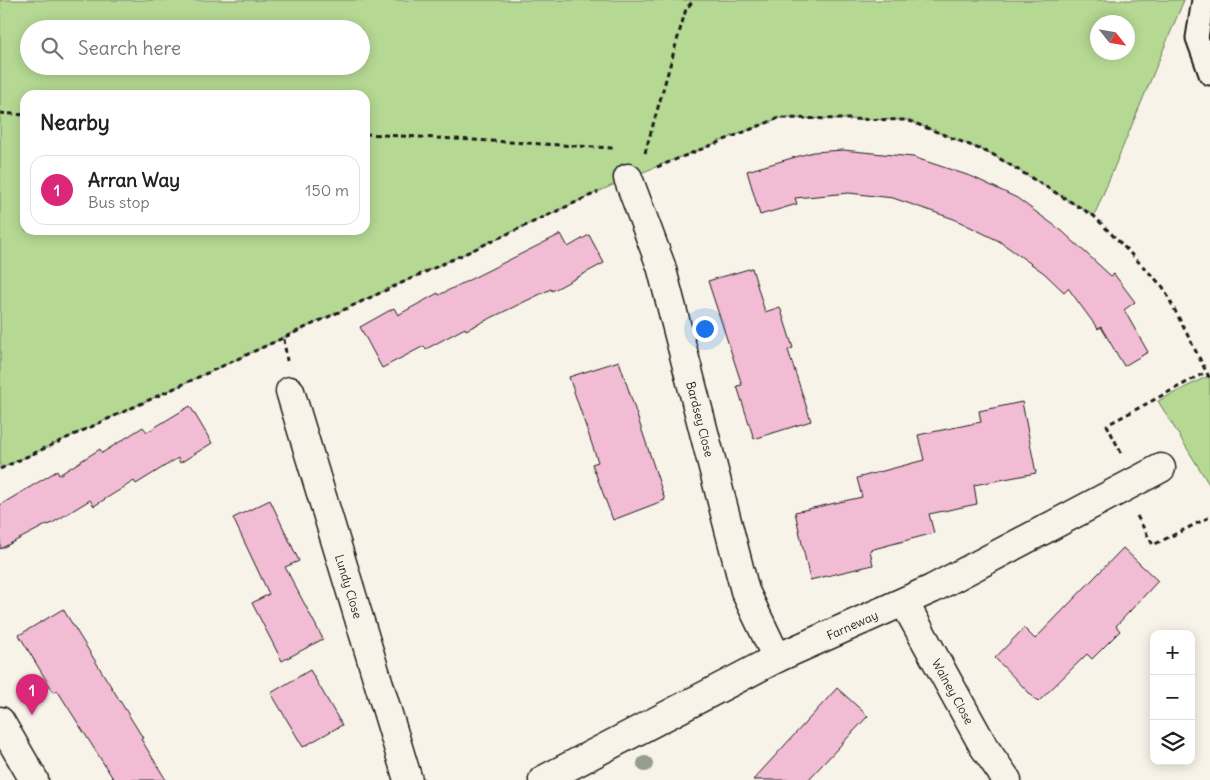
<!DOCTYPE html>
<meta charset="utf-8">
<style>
:root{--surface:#fff;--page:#f2f2f2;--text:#202124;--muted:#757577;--line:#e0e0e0;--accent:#db2777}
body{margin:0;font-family:Delius,sans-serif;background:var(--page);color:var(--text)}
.controls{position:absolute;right:15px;bottom:15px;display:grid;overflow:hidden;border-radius:10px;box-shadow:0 2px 12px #0003}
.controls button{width:45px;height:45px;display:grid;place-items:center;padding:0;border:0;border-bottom:1px solid var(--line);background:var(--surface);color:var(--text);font:25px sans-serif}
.compass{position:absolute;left:1090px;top:15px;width:45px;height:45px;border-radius:50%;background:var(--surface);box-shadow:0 2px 12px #0003;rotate:121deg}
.you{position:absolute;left:704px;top:328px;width:18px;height:18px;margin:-12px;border:4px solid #fff;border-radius:50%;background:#1a73e8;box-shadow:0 0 0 8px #1a73e833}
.badge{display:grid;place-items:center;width:32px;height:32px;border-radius:50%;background:var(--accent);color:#fff;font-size:16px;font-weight:700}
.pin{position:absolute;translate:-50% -41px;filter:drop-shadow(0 1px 2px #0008)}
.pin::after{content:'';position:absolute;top:26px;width:18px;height:15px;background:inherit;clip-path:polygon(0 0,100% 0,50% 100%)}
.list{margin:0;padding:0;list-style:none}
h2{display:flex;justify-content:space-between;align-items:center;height:65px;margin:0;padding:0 20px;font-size:21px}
h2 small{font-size:16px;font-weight:400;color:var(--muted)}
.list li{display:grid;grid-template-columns:32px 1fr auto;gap:15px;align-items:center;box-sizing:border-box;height:70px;margin:0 10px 10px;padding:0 10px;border:1px solid var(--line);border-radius:15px}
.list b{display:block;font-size:19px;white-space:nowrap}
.list p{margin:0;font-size:16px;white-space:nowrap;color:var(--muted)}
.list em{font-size:16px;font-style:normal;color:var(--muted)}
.icon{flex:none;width:28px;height:28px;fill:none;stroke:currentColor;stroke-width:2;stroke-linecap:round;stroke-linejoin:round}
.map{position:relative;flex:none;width:1210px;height:780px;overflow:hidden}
.search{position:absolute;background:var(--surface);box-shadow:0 2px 12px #0003;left:20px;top:20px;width:350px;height:55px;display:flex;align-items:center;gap:12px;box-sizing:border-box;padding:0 18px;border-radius:28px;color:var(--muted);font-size:19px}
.panel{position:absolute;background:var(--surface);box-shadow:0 2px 12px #0003;left:20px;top:90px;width:350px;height:145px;border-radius:15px}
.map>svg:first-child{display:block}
.green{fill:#b5d893;stroke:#687a58;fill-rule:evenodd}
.building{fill:#f2bcd4;stroke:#1c1c1c}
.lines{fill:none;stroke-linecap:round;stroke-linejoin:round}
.lane-casing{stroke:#1c1c1c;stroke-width:25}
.street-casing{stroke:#1c1c1c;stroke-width:31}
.path{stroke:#1c1c1c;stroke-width:3;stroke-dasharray:5 4;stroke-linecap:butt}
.lane{stroke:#f7f3e8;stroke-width:21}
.street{stroke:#f7f3e8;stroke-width:28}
.tree{fill:#989c8c}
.labels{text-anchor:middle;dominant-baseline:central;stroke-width:4.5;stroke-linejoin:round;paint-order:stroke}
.street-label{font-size:12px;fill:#1c1c1c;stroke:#f7f3e8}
</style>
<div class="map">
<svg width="1210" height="780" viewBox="0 0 1210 780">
<rect width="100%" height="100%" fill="#f7f3e8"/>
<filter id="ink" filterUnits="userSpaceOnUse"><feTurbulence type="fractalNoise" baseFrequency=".02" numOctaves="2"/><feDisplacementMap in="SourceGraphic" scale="10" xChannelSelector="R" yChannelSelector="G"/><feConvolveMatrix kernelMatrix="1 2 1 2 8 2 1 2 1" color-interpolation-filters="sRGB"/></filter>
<g filter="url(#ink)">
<g class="green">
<path d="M0 0H1184L1094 216 992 154 907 120 779 118 628 178 0 469ZM1098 22H1128V52H1098ZM29 29H361V66H29ZM25 95H365V230H25Z"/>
<polygon points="1210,375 1210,486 1158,401"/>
</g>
<g class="building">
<polygon points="843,150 913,157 973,177 1017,198 1062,231 1111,276 1114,274 1135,302 1124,310 1148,352 1124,366 1101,327 1098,329 1068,288 1064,292 1044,273 999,241 954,219 893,198 849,193 795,198 797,204 760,215 747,171 813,152"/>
<polygon points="561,234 568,247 589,235 604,263 552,291 551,289 466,330 465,328 426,349 424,346 382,368 360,327 394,308 398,315 438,293 439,295"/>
<polygon points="752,268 765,312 780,307 793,348 788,350 811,421 754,439 737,386 742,385 708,281"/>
<polygon points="619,361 665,500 613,520 592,464 598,462 569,377"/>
<polygon points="1022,402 1036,473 974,485 977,504 929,514 934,533 870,550 873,565 810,580 795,512 862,497 857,478 924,460 918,435 981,422 979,411"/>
<polygon points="190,406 212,443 180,463 178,458 136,484 134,481 94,506 90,500 49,525 48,524 0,549 0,505 57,471 59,475 100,449 102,453 143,427 147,432"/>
<polygon points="270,500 299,561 285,567 323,639 282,661 252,603 269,594 233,518"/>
<polygon points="1123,548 1158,581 1116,626 1120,631 1092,659 1087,654 1038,702 995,658 1024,628 1035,639"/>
<polygon points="63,609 143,738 141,739 166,780 114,780 57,690 54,693 19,635"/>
<polygon points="310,670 342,725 303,747 271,693"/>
<polygon points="837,688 868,716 808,780 753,780"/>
</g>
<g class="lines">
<g class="lane-casing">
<polyline id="lane" points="1203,0 1197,38 1210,74"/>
</g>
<g class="street-casing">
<g id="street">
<path id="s1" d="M628 178 661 266 745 591 777 658"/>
<path id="s2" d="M290 391 408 780"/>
<path id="s3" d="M904 602 984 747 1007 780"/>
<polyline points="0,721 34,780"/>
<path id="s4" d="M543 780 777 658 932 589 1161 468"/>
</g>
</g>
<g class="path">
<polyline points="0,113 25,115"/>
<polyline points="365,134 614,148"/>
<polyline points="645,153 686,9 694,0"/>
<polyline points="657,167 779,118 907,120 992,154 1094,216 1163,287 1210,379"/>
<polyline points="284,339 287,361"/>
<polyline points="1121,453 1107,425 1206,372"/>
<polyline points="0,469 598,192"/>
<polyline points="1137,516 1153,545 1210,517"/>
</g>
<use href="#lane" class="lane"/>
<use href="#street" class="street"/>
</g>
<circle class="tree" cx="645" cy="764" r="8"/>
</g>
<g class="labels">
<g class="street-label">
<text stroke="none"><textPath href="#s1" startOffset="252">Bardsey Close</textPath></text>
<text stroke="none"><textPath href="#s2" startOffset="204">Lundy Close</textPath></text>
<text stroke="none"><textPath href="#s4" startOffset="346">Farneway</textPath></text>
<text stroke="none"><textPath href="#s3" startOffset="102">Walney Close</textPath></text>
</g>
</g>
</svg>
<div class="controls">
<button>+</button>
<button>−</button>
<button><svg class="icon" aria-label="layers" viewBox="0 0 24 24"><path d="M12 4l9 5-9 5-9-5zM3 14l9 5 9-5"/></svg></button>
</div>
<svg class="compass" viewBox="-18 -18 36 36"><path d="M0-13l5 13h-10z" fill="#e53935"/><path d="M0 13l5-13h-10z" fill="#757577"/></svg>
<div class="you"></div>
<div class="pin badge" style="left:32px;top:715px">1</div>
<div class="search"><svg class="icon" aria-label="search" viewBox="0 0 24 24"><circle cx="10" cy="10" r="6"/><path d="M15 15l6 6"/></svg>Search here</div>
<section class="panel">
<h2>Nearby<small></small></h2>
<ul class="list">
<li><span class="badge">1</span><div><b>Arran Way</b><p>Bus stop</p></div><em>150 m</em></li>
</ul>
</section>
</div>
